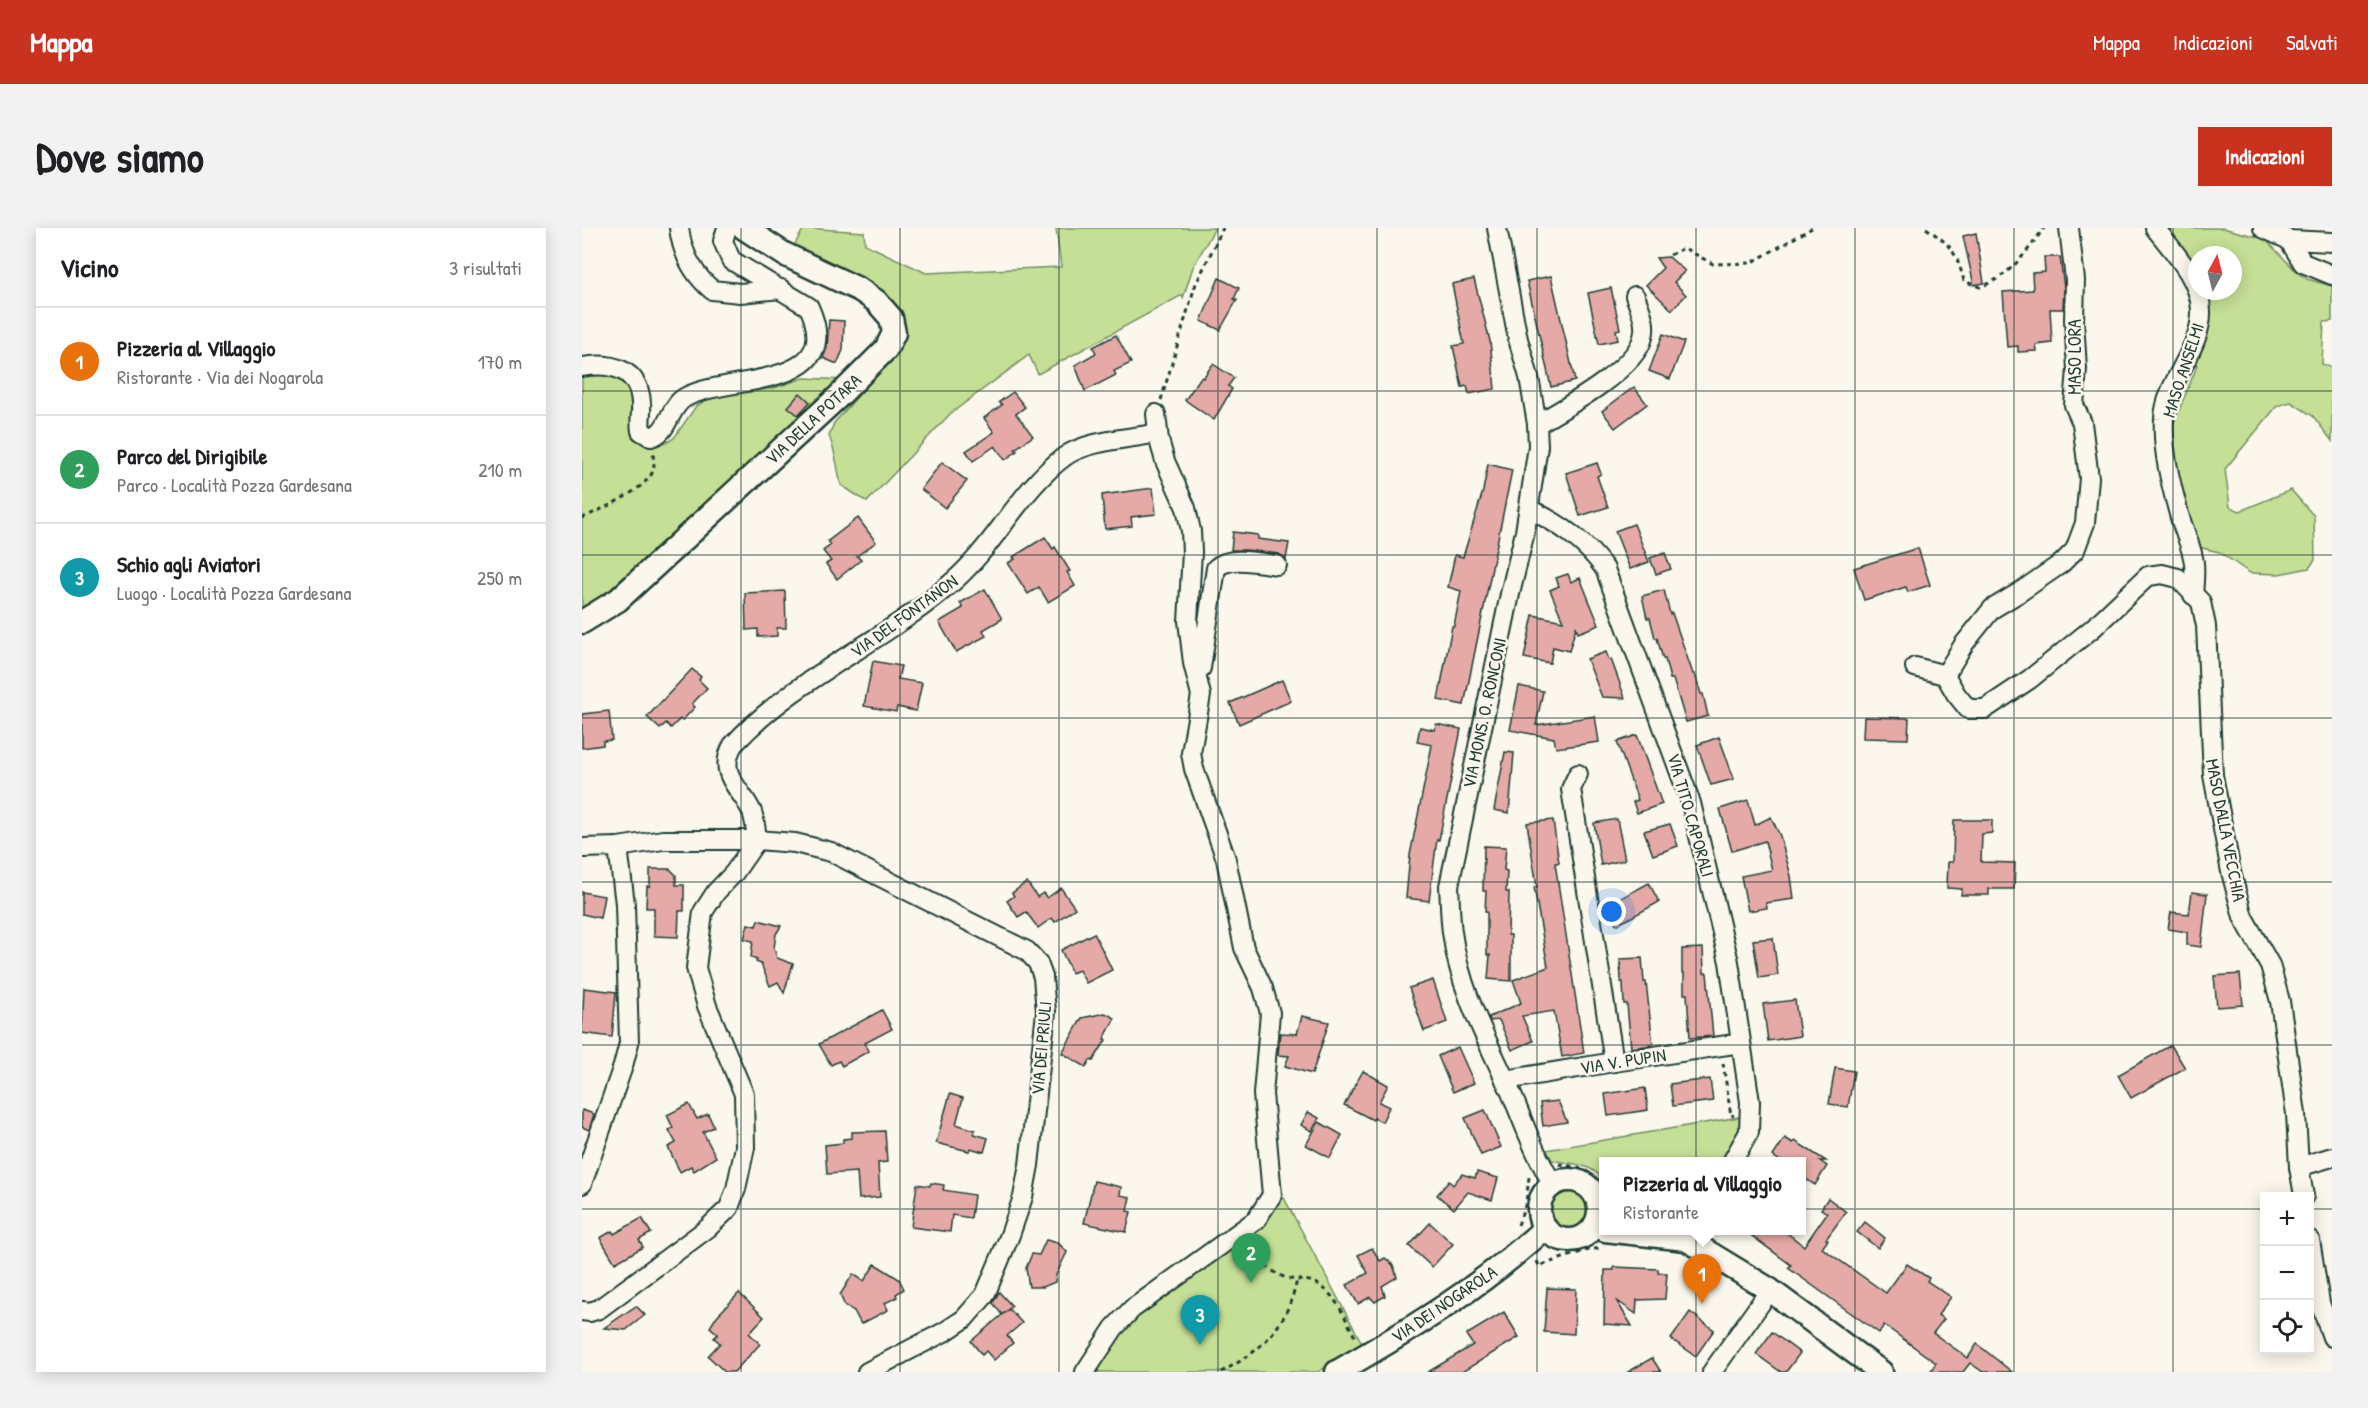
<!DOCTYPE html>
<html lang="it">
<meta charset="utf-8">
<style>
:root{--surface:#fff;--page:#f2f2f2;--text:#202124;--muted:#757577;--line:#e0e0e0;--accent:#c8321e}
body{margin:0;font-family:"Patrick Hand",sans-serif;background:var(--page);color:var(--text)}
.controls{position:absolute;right:18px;bottom:18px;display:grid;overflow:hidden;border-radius:0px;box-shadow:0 3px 15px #0003}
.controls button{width:54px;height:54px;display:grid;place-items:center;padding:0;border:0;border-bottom:2px solid var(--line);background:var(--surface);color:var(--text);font:30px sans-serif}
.compass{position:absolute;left:1606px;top:18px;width:54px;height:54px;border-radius:50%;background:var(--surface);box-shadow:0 3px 15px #0003;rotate:7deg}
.you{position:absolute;left:1030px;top:684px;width:21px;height:21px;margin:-15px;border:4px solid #fff;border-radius:50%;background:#1a73e8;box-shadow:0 0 0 9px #1a73e833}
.badge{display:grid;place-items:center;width:39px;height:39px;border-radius:50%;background:var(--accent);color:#fff;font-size:20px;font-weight:700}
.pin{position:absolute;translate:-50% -50px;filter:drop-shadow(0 2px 3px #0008)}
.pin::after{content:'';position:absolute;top:32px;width:21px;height:18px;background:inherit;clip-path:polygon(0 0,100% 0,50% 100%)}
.popup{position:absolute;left:1017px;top:929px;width:207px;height:78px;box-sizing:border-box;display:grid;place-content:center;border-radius:0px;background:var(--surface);filter:drop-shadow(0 2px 4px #0005);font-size:20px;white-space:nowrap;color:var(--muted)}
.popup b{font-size:22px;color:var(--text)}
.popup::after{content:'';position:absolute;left:50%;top:100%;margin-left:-12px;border:12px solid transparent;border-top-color:var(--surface)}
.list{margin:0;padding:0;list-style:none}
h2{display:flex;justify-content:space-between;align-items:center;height:78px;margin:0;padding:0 24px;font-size:26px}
h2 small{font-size:20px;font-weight:400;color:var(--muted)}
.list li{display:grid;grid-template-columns:39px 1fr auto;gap:18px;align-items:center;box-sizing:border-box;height:108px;padding:0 24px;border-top:2px solid var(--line)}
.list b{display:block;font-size:22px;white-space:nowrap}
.list p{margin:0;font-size:20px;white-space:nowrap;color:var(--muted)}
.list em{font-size:20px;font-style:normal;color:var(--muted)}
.icon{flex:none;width:33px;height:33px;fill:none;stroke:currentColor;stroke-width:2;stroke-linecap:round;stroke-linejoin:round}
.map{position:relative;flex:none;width:1750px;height:1144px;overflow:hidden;border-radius:0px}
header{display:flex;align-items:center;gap:36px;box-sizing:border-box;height:84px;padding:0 30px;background:var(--accent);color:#fff}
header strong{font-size:28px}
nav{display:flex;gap:33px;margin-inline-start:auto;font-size:21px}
.intro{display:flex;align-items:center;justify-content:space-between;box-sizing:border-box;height:144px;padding:0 36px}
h1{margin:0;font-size:42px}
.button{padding:15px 27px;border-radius:0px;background:var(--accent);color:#fff;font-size:21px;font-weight:700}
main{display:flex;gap:36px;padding:0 36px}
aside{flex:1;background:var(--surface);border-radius:0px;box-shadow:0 3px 15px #0003}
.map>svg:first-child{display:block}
.green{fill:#c5df96;stroke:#728e65;stroke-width:1.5}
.building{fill:#e5aaa7;stroke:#1f3d34;stroke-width:1.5}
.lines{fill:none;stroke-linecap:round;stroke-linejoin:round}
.minor-casing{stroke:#1f3d34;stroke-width:22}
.tertiary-casing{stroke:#1f3d34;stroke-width:27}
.path{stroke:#1f3d34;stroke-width:3;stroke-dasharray:4.5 4.5;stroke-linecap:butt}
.minor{stroke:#fbf7ec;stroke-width:18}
.tertiary{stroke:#fbf7ec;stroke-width:22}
.grid{fill:none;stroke:#1f3d34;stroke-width:1.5;stroke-opacity:0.55}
.labels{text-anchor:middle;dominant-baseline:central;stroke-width:5;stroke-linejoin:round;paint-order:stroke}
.street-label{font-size:18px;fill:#1f3d34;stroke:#fbf7ec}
</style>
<header>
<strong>Mappa</strong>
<nav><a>Mappa</a><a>Indicazioni</a><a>Salvati</a></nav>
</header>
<div class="intro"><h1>Dove siamo</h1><a class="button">Indicazioni</a></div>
<main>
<aside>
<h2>Vicino<small>3 risultati</small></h2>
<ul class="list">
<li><span class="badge" style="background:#e8710a">1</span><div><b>Pizzeria al Villaggio</b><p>Ristorante · Via dei Nogarola</p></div><em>170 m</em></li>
<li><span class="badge" style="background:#2e9e5b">2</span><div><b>Parco del Dirigibile</b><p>Parco · Località Pozza Gardesana</p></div><em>210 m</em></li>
<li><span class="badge" style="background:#0f9aa8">3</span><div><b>Schio agli Aviatori</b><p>Luogo · Località Pozza Gardesana</p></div><em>250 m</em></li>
</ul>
</aside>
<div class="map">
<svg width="1750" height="1144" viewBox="0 0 1750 1144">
<rect width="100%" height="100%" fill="#fbf7ec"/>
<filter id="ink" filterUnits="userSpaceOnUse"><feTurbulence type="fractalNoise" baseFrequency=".0167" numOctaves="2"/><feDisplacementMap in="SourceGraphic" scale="12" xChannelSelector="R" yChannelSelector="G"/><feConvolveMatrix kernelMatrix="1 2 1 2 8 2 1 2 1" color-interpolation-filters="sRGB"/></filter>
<g filter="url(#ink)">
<g class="green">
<path d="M222 0 282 4 283 16 344 45 479 39 474 0H633L611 39 601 70 600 67 456 146 447 127 368 186 285 274 259 257C255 240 254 224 247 208L252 195 319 120 323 106 317 86 212 26 213 16Z"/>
<polygon points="1576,0 1641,0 1683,11 1716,45 1725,51 1750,58 1750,93 1742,94 1740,136 1750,140 1750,213 1731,188 1709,174 1695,178 1643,241 1648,279 1658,283 1709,262 1732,288 1733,332 1727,340 1697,346 1668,345 1637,324 1612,318 1591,243 1590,199 1613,143 1626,95 1619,63 1651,63 1651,27 1615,27 1615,54"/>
<polygon points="35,144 67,172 69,200 75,213 84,215 92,210 114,178 126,171 192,160 222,150 262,152 0,392 0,148"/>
<path d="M1163 888V897L1141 933 1021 934V952C1008 934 990 937 970 932L964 922Z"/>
<circle cx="987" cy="981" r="22"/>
<polygon points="696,965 702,970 781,1117 736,1144 505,1144 534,1102"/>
</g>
<g class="building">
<polygon points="1394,5 1402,55 1392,57 1381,8"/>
<polygon points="1087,29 1103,43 1092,54 1104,67 1090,82 1064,57 1081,40 1074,30"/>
<polygon points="1462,29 1478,29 1482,60 1481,81 1468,81 1470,115 1454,117 1455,123 1436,124 1436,118 1425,119 1421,64 1451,62 1450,45 1463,44"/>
<polygon points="969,48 993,153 969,159 945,53"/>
<polygon points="637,50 657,60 652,71 655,72 638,102 619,93"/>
<polygon points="892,51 908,113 913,161 887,166 885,158 880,159 871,118 882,116 870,56"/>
<polygon points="1029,60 1038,101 1034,102 1036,112 1017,116 1006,65"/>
<polygon points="247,92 262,93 261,122 255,136 241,130 245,120"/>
<polygon points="1081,106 1102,114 1088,151 1067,143"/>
<polygon points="534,107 549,135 532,143 534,147 503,163 493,137 514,125 511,119"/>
<polygon points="631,136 652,150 646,158 650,161 632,192 603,172 619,149 621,150"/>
<polygon points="1052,159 1065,176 1033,200 1020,183"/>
<polygon points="431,164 443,179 434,186 451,208 433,221 435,223 423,232 413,218 391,233 384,223 412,204 402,190 420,177 417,174"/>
<polygon points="218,165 228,174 216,187 206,179"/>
<polygon points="360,234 385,253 363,280 339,261"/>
<polygon points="1015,235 1019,246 1015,248 1026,279 998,288 984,245"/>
<polygon points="906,236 930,242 882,477 856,472 870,398 872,398 879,363 866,359 873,327 881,329 901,263"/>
<polygon points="571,260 574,286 549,289 550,298 523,301 520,267"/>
<polygon points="276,290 294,314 275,328 279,332 255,351 244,336 249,333 241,323 249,317 246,313"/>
<polygon points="1052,296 1067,334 1048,341 1033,303"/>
<polygon points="651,304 676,307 676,311 707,315 704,331 697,326 664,322 649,322"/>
<polygon points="463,309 471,321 473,319 488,343 485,344 493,358 466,374 457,359 446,366 426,335 433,331 431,329"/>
<polygon points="1336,320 1348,357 1326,364 1324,359 1282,372 1272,340"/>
<polygon points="1083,325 1089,341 1074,346 1068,330"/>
<polygon points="986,346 989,354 998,350 1017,397 996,405 994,399 987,423 971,419 968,435 942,430 951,387 981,393 968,362 977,358 974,350"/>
<polygon points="403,361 420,391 401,402 404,408 374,424 357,394 381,380 378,375"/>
<polygon points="1082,362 1088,386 1090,385 1111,446 1113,446 1119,466 1121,466 1126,488 1104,494 1091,451 1088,451 1083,431 1081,431 1075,410 1073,410 1068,390 1065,390 1060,368"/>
<polygon points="203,363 204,400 195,400 195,408 176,409 176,401 164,402 163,365"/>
<polygon points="1024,424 1027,432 1029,431 1043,470 1020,469 1005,431"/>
<polygon points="291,433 319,438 316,451 340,455 334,483 315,479 314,484 282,478"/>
<polygon points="110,441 119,449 117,452 125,460 110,476 113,479 100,493 98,491 89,500 84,495 78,501 65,489"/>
<polygon points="700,452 709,473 657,496 648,475"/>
<polygon points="937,458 961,463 954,497 1013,488 1017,514 974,520 972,510 928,502"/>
<polygon points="27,483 30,512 21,513 21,517 0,520 0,486"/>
<polygon points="1282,489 1327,490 1326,511 1281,510"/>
<polygon points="854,496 879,501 857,612 855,611 847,673 824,670 828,627 850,517 835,514 838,499 853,502"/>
<polygon points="1055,507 1080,576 1055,585 1051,574 1056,572 1035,514"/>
<polygon points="1137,509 1152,551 1129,557 1115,517"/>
<polygon points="923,524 932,525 927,585 912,582"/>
<polygon points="1166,572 1173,597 1189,589 1198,608 1209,648 1212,671 1184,675 1185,680 1166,683 1159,648 1190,642 1183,613 1150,623 1138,581"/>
<polygon points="1035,591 1043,632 1019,637 1012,595"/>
<polygon points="971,592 977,635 973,635 1002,825 980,829 972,783 940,788 951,813 930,822 917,792 908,793 907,789 939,775 931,752 966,739 952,659 955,659 945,595"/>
<polygon points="1372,592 1410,592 1410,605 1400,606 1399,634 1433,635 1432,661 1407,661 1407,667 1379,667 1380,661 1365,660 1366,634 1371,634"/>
<polygon points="1088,596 1096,618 1071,627 1062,603"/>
<polygon points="902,618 924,619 922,642 925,643 924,664 927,664 926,707 929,707 929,753 906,751 908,727 905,727 905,684 903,684 904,663 901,663"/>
<polygon points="68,641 88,641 94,647 94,657 102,657 102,683 97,683 96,709 72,708 72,680 64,680 65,658 68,658"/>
<polygon points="445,654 455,669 461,665 465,670 479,660 493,680 473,694 470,690 456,700 444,684 436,689 425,673 432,668 430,665"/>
<polygon points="1067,655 1077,674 1035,697 1024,678"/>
<polygon points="0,664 22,668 18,690 0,686"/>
<polygon points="1610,664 1625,666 1619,719 1605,717 1605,704 1586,701 1589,684 1607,686"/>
<polygon points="176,692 199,698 194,706 192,720 195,730 211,736 202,765 196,754 188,758 179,736 174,734 175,731 169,729 171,713 162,711 166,696 174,698"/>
<polygon points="512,705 530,742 504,755 497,742 490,745 479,722"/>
<polygon points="1191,710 1196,747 1177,750 1171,712"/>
<polygon points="1121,720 1122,745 1125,745 1131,808 1108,810 1105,766 1102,766 1102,745 1100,745 1100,721"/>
<polygon points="1060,730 1062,754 1064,754 1071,817 1049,820 1045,776 1042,776 1041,754 1039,754 1038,731"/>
<polygon points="1658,746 1661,777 1635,779 1632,748"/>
<polygon points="851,752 865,794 842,803 827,760"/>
<polygon points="2,760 34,764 30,809 0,805"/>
<polygon points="1213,772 1218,808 1186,813 1181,776"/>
<polygon points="300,782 310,801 283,815 287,823 260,838 257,833 249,837 237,816"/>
<polygon points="523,785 533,790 522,811 524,812 511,833 508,832 504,839 480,825 500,790"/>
<polygon points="720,788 747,794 730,846 703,838 707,828 696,827 698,805 715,806"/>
<polygon points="1589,817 1603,840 1549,870 1536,847"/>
<polygon points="876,819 892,855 871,864 856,828"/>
<polygon points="1253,840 1272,843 1266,879 1247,876"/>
<polygon points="781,843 806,857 797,874 807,879 800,894 792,890 791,892 762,877"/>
<polygon points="1128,851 1131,873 1091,878 1088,856"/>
<polygon points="1063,860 1066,882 1026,888 1023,866"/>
<polygon points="368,866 381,870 374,896 393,902 392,906 406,910 402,924 388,920 387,923 354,915"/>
<polygon points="976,873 985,894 961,898 958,875"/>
<polygon points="107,876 115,891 126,886 132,899 121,904 134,929 112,943 109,938 98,944 86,919 94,915 87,902 91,900 85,887"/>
<polygon points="0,882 12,886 7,902 0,899"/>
<polygon points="903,882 919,919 899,927 883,890"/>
<polygon points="726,884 737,890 730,903 719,897"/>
<polygon points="737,894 760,907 748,930 724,917"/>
<polygon points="303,903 305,934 296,935 298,969 277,971 275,944 245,946 243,917 261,915 261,911 270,910 270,904"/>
<polygon points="1203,910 1211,915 1213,913 1244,933 1238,933 1245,938 1233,957 1219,948 1219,933 1198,933 1191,928"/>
<polygon points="895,944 916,950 910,972 886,964 872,981 855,967 867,953 871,957 880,946 893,950"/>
<polygon points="512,953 539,959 538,967 548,969 545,983 549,984 544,1004 502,995"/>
<polygon points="349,955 362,957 361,962 392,967 389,990 370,987 368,1004 329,999 335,956 348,958"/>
<polygon points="1246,970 1264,984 1244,1011 1246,1012 1240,1020 1304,1065 1325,1036 1347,1050 1345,1053 1369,1069 1356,1087 1362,1091 1351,1105 1386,1130 1395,1116 1430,1144 1401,1144 1388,1135 1381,1144 1348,1144 1354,1135 1302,1097 1297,1105 1206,1040 1209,1037 1162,1002 1201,1002 1222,1018 1245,985 1239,981"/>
<polygon points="60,990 69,1005 57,1012 61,1019 33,1035 18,1010 30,1003 32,1006"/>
<polygon points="1283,994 1303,1010 1296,1020 1275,1004"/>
<polygon points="848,995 871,1016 850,1039 827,1018"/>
<polygon points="464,1012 476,1015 485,1024 474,1047 473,1054 461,1059 447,1059 444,1040 450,1026 457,1027"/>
<polygon points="790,1020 798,1033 803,1030 811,1037 815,1049 800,1058 803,1068 793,1074 788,1069 776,1076 765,1057 786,1045 776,1027"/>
<polygon points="293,1036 317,1051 322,1061 314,1066 315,1069 303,1075 306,1082 279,1096 272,1083 263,1078 258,1067 271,1046 282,1053"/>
<polygon points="1032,1039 1076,1041 1076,1045 1085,1045 1083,1071 1055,1072 1054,1086 1034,1072 1050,1098 1022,1096 1023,1042 1032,1042"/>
<polygon points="965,1060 994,1061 992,1106 962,1104"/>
<polygon points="417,1064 430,1078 420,1087 411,1075"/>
<polygon points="157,1065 182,1089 167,1105 178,1116 152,1144 143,1144 126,1128 138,1115 132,1110 136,1106 128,1099 135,1088"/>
<polygon points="54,1078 63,1087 44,1102 22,1100"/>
<polygon points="427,1081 440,1095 425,1108 431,1115 412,1132 404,1123 400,1127 389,1113"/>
<polygon points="922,1084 937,1109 880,1144 846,1144 891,1117 884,1107"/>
<polygon points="1108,1084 1132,1102 1114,1128 1089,1111"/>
<polygon points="1190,1104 1218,1125 1204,1144 1199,1144 1174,1126"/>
<polygon points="1070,1130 1079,1144 1046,1144"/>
</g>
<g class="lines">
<g class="minor-casing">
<g id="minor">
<path d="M97 0C100 24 111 46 130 62L158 65 199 61"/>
<path d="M915 0 936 111 947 149 955 196 956 218 943 304 928 366 867 658C868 673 868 689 870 704 877 760 904 810 927 860 941 892 952 926 971 956"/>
<path d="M1573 0C1591 23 1619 52 1619 83 1620 120 1583 155 1582 191 1580 222 1589 257 1597 286 1601 302 1610 318 1612 335 1613 345 1612 356 1611 367"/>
<polyline points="1681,0 1707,12 1721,35 1750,47"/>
<polyline points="1707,12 1750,14"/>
<path d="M0 139C28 134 57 140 59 175 60 184 57 193 59 203L69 209C87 205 87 177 104 169 146 146 265 163 227 79L149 32 141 13 145 0"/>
<path d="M955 196C983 180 1054 141 1061 109 1065 95 1058 81 1053 68"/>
<path d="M947 281C978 296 1003 313 1023 341L1109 575 1147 734 1168 874 1167 904 1150 934"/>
<polyline points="1333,439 1363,447 1374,466 1386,481 1403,481 1448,451 1511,400 1566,348 1580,346 1596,350 1619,374 1624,398 1631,547 1649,644 1661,689 1688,737 1698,773 1714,886 1717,939 1722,968"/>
<path d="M619 440 634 340C648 327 677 335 695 337"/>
<polyline points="1363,447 1382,416 1410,381 1438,364 1480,335 1493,322 1503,295 1507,250 1500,195 1492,177 1495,141 1492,92 1493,52 1487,0"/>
<polyline points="996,546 989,561 1032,834"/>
<polyline points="0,620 36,619 81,612 175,612 213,615 249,624 445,723 456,735 461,749 464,784 447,937 441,969 428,1007 403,1067 382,1091 364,1103 285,1144"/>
<polyline points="923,852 1032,834 1159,815"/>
<polyline points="1717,939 1750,929"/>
<polyline points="0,956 41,838 47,815 43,676 36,619"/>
<polyline points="1728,1012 1738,1075 1750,1109"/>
<path d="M0 1083 8 1084 17 1081 126 1000 147 980 154 961 163 919 162 866 125 778 114 740 121 684 134 664 152 645 175 612C174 603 173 592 170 584 160 561 134 547 151 517 214 448 305 413 374 351 414 315 439 261 482 229 503 213 545 211 570 206"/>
<polyline points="503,1144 532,1100 550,1081 674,992 690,967 681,866 688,785 681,760 662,720 644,631 612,541 609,525 619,467 611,435 606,393 610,324 609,303 604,280 583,233 577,212 574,186"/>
<polyline points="1130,1144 1188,1062"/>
</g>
</g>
<g class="tertiary-casing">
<g id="tertiary">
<polyline points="0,394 36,372 256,169 304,121 312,105 309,90 294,73 278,62 202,26 162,0"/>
<circle cx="987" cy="982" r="30"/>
<polyline points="1023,1002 1104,1011 1188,1062 1299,1144"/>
<path d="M755 1144C828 1102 901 1058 963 1000"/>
</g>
</g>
<g class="path">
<path d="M1344 0C1369 17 1374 23 1382 53L1398 59C1427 49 1444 25 1462 0"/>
<polyline points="1088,27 1102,20 1131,36 1169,35 1230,0"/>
<polyline points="579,172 613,58 641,0"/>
<path d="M0 290C18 282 64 262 71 243 73 237 71 230 71 224"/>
<polyline points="1141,835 1149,888 1152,887"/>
<path d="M977 936C996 939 1010 942 1021 959"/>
<polyline points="936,997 944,975 947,949"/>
<path d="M668 1015C678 1034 693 1050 715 1052 722 1052 730 1052 737 1057 755 1068 765 1094 774 1111"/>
<polyline points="955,1033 957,1038 1002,1023 1018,1020"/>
<path d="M639 1144C680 1123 705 1098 715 1052"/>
</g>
<use href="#minor" class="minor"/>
<use href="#tertiary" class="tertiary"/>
</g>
</g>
<path class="grid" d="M159 0V1144M318 0V1144M477 0V1144M636 0V1144M795 0V1144M955 0V1144M1114 0V1144M1273 0V1144M1432 0V1144M1591 0V1144M0 163H1750M0 327H1750M0 490H1750M0 654H1750M0 817H1750M0 981H1682M1728 981H1750"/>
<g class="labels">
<g class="street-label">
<text transform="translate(1492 129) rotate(-90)">MASO LORA</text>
<text transform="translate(1601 142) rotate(-72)">MASO ANSELMI</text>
<text transform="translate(231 191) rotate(-43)">VIA DELLA POTARA</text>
<text transform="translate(322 388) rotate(-36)">VIA DEL FONTANON</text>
<text transform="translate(902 485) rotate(-78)">VIA MONS. O. RONCONI</text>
<text transform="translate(1109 587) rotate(74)">VIA TITO CAPORALI</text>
<text transform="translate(1644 602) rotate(79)">MASO DALLA VECCHIA</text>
<text transform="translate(459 820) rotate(-85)">VIA DEI PRIULI</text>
<text transform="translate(1041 833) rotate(-9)">VIA V. PUPIN</text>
<text transform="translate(862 1076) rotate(-34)">VIA DEI NOGAROLA</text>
</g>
</g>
</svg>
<div class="controls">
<button>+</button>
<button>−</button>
<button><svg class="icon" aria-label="locate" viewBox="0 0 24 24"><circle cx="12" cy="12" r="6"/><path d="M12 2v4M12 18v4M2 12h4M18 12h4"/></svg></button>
</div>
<svg class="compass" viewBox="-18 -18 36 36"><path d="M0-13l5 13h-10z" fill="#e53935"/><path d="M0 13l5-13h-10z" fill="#757577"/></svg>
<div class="you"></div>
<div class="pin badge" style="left:1120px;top:1076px;background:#e8710a">1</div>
<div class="popup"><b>Pizzeria al Villaggio</b>Ristorante</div>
<div class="pin badge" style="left:669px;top:1055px;background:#2e9e5b">2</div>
<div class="pin badge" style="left:618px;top:1117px;background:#0f9aa8">3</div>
</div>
</main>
